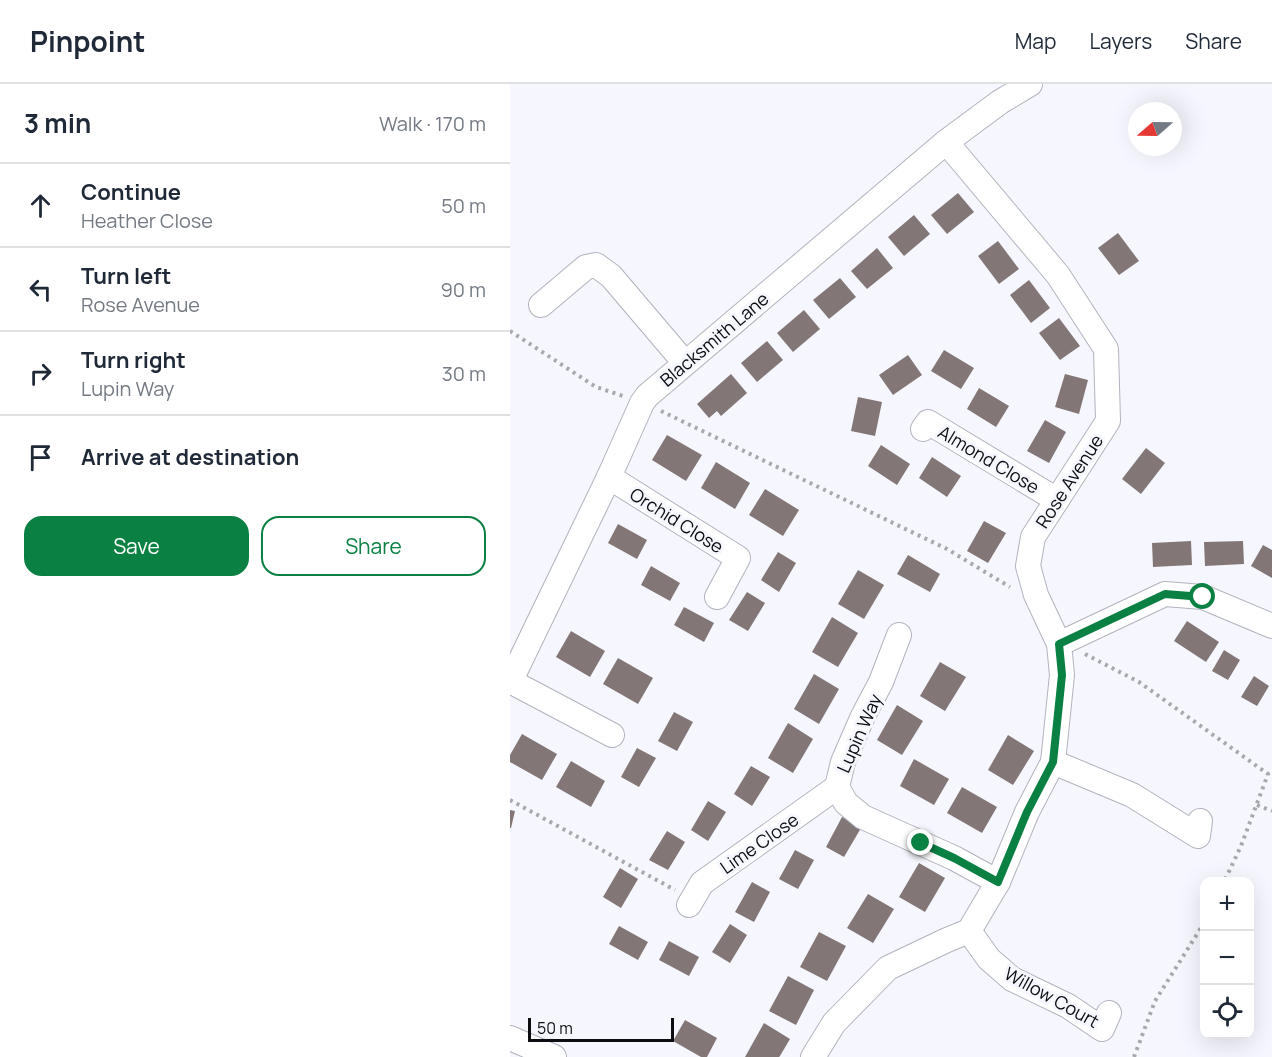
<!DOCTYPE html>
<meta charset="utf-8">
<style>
:root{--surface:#fff;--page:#f6f6f7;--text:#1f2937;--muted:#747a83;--line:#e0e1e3;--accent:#0b8043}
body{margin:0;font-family:Manrope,sans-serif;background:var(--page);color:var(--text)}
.controls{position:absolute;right:18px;bottom:18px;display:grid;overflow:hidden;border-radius:12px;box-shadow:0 6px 24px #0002}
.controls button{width:54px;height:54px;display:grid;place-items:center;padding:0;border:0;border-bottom:2px solid var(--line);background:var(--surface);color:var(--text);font:30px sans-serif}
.compass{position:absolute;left:618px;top:18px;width:54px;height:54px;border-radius:50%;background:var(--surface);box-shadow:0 6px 24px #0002;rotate:250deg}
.scale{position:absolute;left:18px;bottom:15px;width:146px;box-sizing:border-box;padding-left:6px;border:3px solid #0c0d10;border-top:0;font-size:16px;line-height:21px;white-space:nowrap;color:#0c0d10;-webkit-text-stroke:4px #f6f7fe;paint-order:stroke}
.stop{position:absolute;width:18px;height:18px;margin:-14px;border:4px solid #0b8043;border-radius:50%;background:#fff}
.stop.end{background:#0b8043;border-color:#fff;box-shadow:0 2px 6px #0008}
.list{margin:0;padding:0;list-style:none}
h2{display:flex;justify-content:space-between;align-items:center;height:78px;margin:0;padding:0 24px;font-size:26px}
h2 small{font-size:20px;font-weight:400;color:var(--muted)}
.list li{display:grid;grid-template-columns:39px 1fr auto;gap:18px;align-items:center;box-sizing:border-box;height:84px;padding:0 24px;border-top:2px solid var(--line)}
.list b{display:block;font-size:22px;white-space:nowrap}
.list p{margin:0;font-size:20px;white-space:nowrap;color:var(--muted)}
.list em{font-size:20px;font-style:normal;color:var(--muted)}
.actions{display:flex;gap:12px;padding:18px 24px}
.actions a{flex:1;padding:14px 0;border:2px solid var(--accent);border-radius:18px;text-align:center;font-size:21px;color:var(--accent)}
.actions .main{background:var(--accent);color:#fff}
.icon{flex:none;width:33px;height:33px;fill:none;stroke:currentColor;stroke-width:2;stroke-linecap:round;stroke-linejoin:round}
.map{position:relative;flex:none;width:762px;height:973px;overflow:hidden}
header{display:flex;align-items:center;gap:36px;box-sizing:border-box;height:84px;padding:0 30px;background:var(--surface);border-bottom:2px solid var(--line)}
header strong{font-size:28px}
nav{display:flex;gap:33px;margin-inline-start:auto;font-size:21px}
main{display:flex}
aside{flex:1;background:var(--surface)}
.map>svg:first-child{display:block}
.building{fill:#837676}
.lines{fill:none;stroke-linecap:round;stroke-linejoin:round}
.minor-casing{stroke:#b1b3be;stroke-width:26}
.path{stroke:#a8a9ae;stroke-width:4;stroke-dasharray:3 4.5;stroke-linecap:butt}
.minor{stroke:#fff;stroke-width:24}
.route{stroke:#0b8043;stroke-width:8}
.labels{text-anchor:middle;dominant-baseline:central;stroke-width:6;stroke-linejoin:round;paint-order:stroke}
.street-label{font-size:18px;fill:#0c0d10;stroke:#f6f7fe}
</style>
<header>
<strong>Pinpoint</strong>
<nav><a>Map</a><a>Layers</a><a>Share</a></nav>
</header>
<main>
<aside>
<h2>3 min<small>Walk · 170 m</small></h2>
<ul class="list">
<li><svg class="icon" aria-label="ahead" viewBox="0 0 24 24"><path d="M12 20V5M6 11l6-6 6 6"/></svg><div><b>Continue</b><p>Heather Close</p></div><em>50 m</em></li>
<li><svg class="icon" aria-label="left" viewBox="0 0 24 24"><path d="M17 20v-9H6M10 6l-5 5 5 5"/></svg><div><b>Turn left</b><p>Rose Avenue</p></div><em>90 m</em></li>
<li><svg class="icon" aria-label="right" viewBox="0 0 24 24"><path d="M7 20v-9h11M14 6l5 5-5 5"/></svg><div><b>Turn right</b><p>Lupin Way</p></div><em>30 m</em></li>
<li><svg class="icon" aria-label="arrive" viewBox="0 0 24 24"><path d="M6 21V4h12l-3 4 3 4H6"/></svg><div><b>Arrive at destination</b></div></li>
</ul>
<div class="actions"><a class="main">Save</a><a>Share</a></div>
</aside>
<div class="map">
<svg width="762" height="973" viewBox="0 0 762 973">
<rect width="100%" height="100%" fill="#f6f7fe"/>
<g class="building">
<polygon points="448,109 464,128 437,150 421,131"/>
<polygon points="404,131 420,150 394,172 378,153"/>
<polygon points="608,149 629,177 609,191 588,164"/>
<polygon points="488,157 509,185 489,200 468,172"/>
<polygon points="367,164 383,184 357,205 341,187"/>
<polygon points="330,194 346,213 319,235 303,216"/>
<polygon points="519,196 540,224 521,239 500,211"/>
<polygon points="294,226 310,245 283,268 267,249"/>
<polygon points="549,234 570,262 550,276 529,249"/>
<polygon points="257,257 273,276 247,298 231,279"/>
<polygon points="434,266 464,284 451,305 421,287"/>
<polygon points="398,271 412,291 383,311 369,291"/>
<polygon points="221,290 237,309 211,332 207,327 199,334 187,320"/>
<polygon points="555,290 578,296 569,330 545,323"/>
<polygon points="469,304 499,322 486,343 457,325"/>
<polygon points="348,313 372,318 365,352 341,347"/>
<polygon points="535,336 556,348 539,379 517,367"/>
<polygon points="157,351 192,371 176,397 142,376"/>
<polygon points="371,361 400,380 387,401 358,382"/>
<polygon points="636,364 655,379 631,410 612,395"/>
<polygon points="422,373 451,392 437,413 409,394"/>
<polygon points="206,378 240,399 225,425 191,404"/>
<polygon points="255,405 289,426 273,452 239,431"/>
<polygon points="474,437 496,449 478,479 457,467"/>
<polygon points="108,440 137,456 127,475 98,459"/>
<polygon points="681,457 682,481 643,483 642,459"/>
<polygon points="733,457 734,480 695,482 694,458"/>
<polygon points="753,461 762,466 762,494 741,482"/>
<polygon points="268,468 286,479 269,508 251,496"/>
<polygon points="398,471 430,490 420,508 387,490"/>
<polygon points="141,482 170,499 160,517 131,501"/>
<polygon points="348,486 374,501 354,535 328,520"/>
<polygon points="237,508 255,519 238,547 219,536"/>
<polygon points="174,523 204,539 194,558 164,541"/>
<polygon points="322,533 348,549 328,583 302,568"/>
<polygon points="677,537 709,558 696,578 664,557"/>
<polygon points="61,547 95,567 80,593 46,573"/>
<polygon points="714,566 730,576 718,596 702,587"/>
<polygon points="108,574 143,594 128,620 93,600"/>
<polygon points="430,578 456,593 435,627 410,612"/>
<polygon points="304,590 329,605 309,640 284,625"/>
<polygon points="744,592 759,602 747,622 731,613"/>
<polygon points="387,621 413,637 392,671 367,656"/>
<polygon points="164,628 183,638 167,667 148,657"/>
<polygon points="278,639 303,655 283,689 258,674"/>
<polygon points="12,650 47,670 32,696 0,678 0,671"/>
<polygon points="498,651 524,667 503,701 478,686"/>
<polygon points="127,664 146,674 129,703 111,693"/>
<polygon points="404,675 439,695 424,721 390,702"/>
<polygon points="61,677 95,697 81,723 46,703"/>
<polygon points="241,682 260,693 242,722 224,710"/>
<polygon points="452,703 487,723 472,749 437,729"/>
<polygon points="198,717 216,728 198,757 181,746"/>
<polygon points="0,726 5,727 1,744 0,744"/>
<polygon points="332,733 351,744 334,773 316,763"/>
<polygon points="157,747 175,758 158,786 139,776"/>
<polygon points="285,766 304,776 288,805 269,795"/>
<polygon points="409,779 435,794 415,828 389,813"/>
<polygon points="110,784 128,795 111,824 93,813"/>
<polygon points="242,798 260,808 244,838 225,828"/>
<polygon points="358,810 384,825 363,859 337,844"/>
<polygon points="220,840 237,851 220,879 202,868"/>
<polygon points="109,842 138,858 128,876 99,860"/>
<polygon points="309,848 336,862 317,897 290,883"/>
<polygon points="159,857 189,873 179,892 149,876"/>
<polygon points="278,892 304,906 286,941 259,927"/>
<polygon points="175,936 207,954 197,973 191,973 163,957"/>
<polygon points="254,939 280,955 270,972 269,973 235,973"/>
</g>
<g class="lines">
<g class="minor-casing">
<g id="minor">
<polyline points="31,221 76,183 86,181 101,192 175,279"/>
<polyline points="413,345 418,338 547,416"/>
<polyline points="99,393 228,474 207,513"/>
<polyline points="389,551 371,598 353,632 333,678 327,703 336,719 353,733 444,774 488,798"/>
<polyline points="549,560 655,510 693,513 762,542"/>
<polyline points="0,597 102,651"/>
<polyline points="0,598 99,393 132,319 137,312 436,58 490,18 520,0"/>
<polyline points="543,678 622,711 688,752 690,737"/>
<polyline points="179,821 192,799 327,703"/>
<polyline points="459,847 479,875 502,895 558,922 592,945 599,929"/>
<polyline points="0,954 44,973"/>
<polyline points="303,973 324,939 378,884 437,856 459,847 488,798 517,728 543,678 552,591 549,560 526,511 518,482 523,453 598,337 596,265 548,191 436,58"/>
</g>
</g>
<g class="path">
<polyline points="0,247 86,303 113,312"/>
<polyline points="151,327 437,465 500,503"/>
<polyline points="575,570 629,598 758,690 731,762 714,798"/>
<polyline points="0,716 165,806"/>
<polyline points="747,721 762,727"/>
<polyline points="624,973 645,917 694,839"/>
</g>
<use href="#minor" class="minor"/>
</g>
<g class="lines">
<polyline class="route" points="411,759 444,774 488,798 517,728 543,678 552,591 549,560 655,510 693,513"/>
</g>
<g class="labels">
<g class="street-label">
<text transform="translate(204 255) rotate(-40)">Blacksmith Lane</text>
<text transform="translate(479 375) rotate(31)">Almond Close</text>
<text transform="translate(559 397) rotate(-57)">Rose Avenue</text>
<text transform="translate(167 436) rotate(32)">Orchid Close</text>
<text transform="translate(349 649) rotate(-66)">Lupin Way</text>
<text transform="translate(249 759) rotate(-35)">Lime Close</text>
<text transform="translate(542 913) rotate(29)">Willow Court</text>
</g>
</g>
</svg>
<div class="controls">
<button>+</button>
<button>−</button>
<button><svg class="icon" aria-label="locate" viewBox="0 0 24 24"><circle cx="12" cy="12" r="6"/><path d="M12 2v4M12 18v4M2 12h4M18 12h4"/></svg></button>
</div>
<svg class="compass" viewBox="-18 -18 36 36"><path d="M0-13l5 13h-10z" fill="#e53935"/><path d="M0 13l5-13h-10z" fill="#747a83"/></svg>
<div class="scale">50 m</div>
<div class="stop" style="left:693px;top:513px"></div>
<div class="stop end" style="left:411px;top:759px"></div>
</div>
</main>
